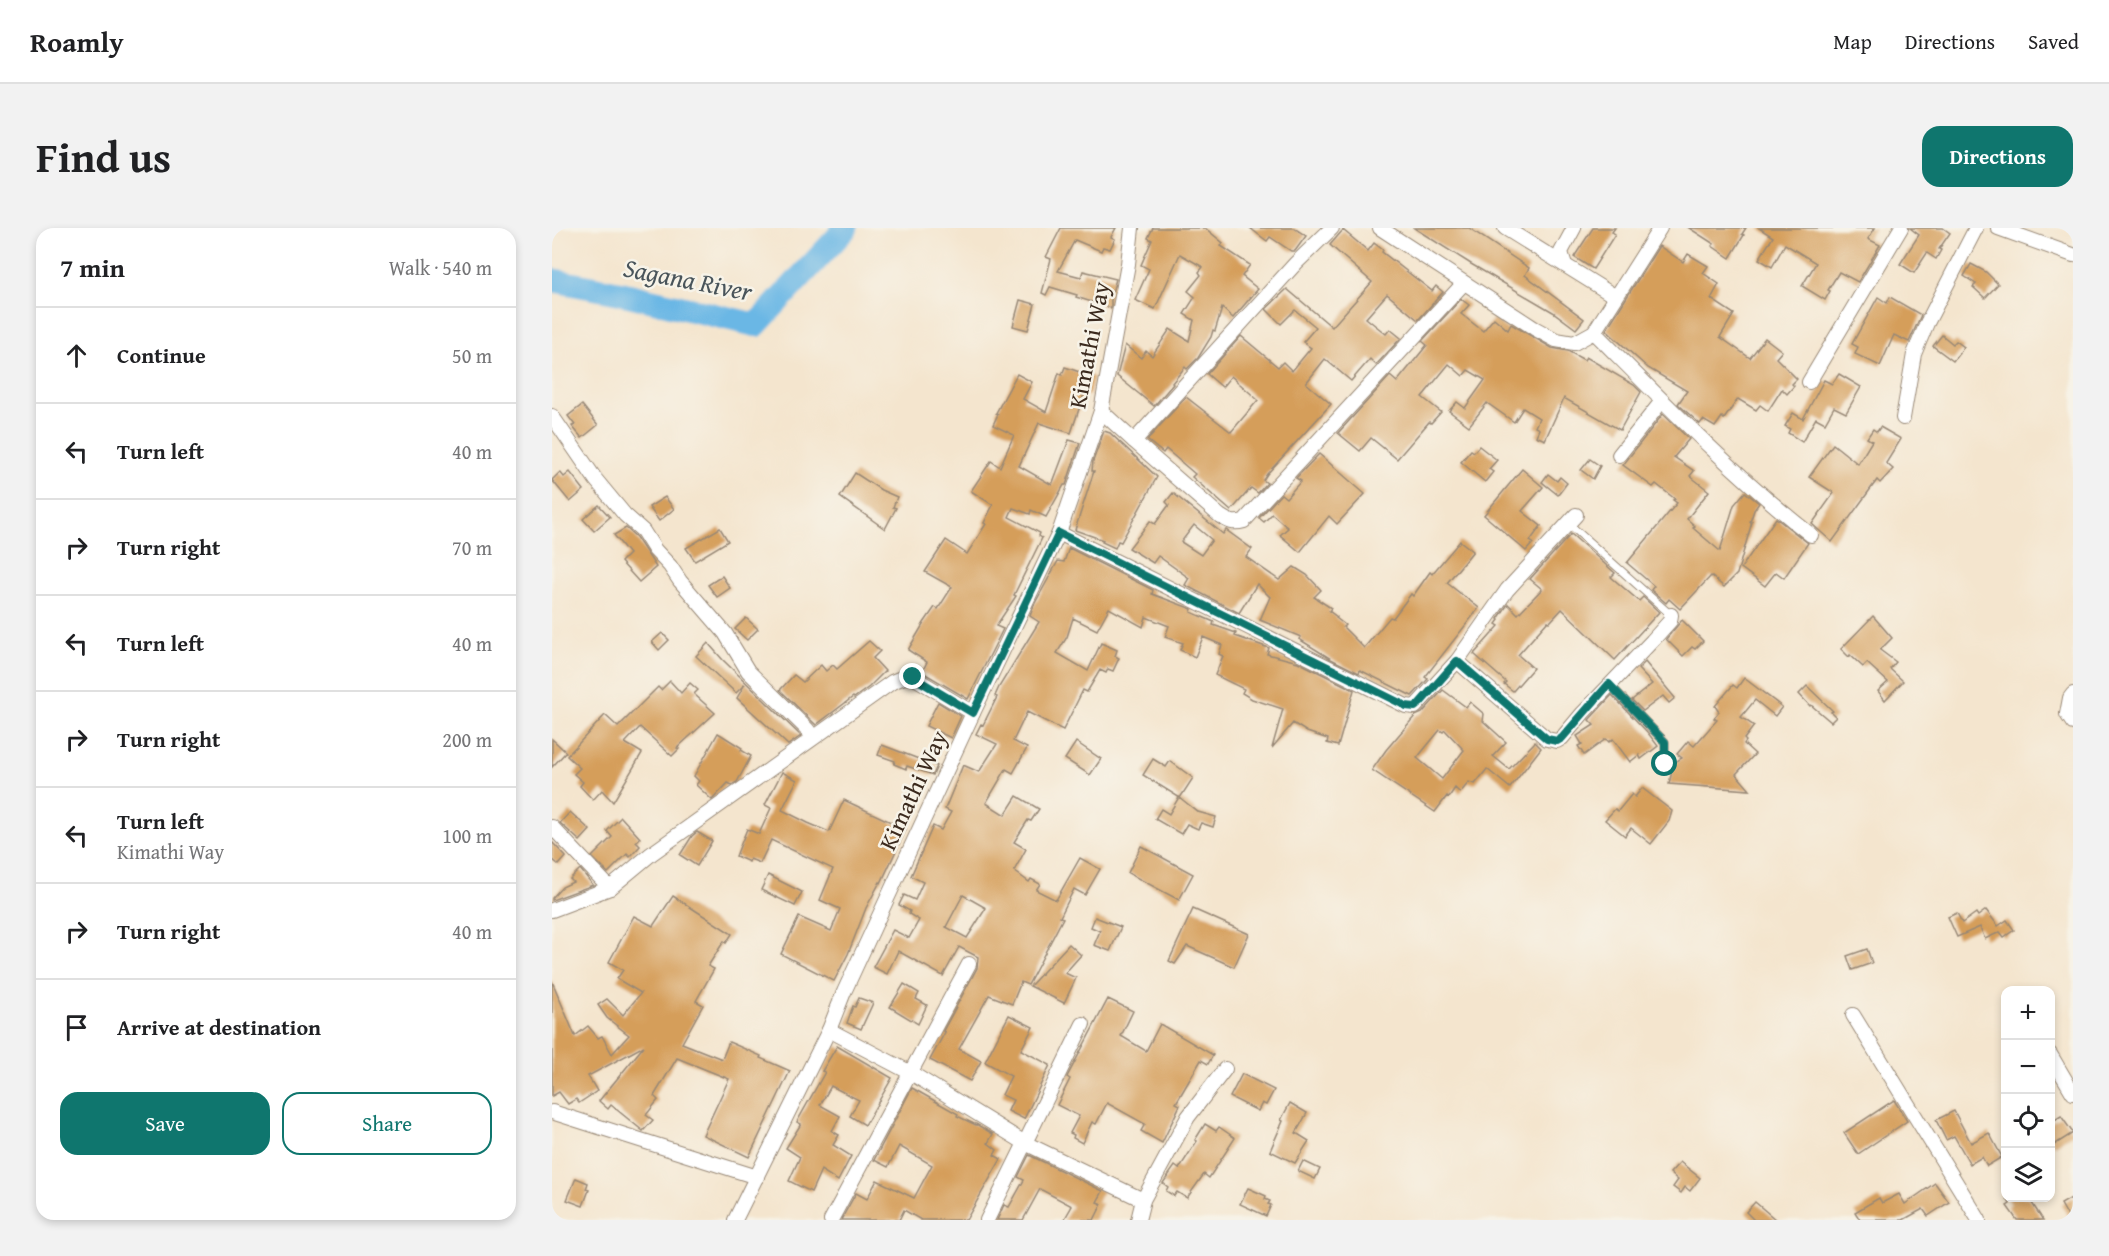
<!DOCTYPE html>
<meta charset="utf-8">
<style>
:root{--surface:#fff;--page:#f2f2f2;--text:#202124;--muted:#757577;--line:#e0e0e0;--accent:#0f766e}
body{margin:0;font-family:"Gentium Book Plus",serif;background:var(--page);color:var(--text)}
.controls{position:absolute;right:18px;bottom:18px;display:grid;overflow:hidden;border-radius:12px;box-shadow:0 3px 9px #0003}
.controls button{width:54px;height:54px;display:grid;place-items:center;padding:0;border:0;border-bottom:2px solid var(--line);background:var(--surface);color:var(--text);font:30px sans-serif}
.stop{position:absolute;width:18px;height:18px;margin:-14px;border:4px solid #0f766e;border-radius:50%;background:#fff}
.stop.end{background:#0f766e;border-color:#fff;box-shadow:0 2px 6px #0008}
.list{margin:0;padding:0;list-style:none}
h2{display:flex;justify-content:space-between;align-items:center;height:78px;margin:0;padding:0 24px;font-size:26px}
h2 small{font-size:20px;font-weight:400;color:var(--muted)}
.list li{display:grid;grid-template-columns:39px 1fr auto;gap:18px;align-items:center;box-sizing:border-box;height:96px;padding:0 24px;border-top:2px solid var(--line)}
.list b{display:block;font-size:22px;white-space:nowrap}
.list p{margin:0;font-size:20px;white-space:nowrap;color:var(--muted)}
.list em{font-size:20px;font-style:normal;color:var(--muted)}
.actions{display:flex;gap:12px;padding:18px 24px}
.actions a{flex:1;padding:14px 0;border:2px solid var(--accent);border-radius:18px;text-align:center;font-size:21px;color:var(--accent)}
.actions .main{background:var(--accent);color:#fff}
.icon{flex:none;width:33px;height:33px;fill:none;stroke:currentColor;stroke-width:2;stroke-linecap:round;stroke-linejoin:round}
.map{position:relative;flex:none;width:1521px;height:992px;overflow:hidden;border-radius:18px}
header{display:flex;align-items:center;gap:36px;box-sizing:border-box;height:84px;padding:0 30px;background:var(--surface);border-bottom:2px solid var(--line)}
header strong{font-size:28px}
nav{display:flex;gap:33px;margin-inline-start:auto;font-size:21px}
.intro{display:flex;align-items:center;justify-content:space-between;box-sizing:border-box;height:144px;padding:0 36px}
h1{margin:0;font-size:42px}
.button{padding:15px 27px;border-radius:18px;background:var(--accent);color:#fff;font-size:21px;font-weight:700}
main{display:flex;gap:36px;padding:0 36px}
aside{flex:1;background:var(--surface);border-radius:18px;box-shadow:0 3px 9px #0003}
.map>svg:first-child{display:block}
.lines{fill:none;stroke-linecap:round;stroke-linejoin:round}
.river{stroke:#6bb7e5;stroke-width:24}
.building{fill:#d59e5a;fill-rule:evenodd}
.service-casing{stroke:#988876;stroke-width:9}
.minor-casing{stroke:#988876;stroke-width:16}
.service{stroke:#fff;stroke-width:7}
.minor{stroke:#fff;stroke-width:14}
.route{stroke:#0f766e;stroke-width:8}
.labels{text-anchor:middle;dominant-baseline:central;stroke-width:5;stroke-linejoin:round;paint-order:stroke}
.street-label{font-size:24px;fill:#3b2a1e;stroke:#f7f3e8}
.water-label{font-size:26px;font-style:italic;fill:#49545a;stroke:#f7f3e8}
</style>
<header>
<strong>Roamly</strong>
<nav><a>Map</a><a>Directions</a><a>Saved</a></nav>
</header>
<div class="intro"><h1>Find us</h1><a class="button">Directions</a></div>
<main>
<aside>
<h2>7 min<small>Walk · 540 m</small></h2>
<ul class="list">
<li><svg class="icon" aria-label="ahead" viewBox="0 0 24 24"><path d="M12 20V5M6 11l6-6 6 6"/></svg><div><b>Continue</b></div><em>50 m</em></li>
<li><svg class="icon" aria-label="left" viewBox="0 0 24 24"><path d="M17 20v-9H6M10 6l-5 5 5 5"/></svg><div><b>Turn left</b></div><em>40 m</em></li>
<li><svg class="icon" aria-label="right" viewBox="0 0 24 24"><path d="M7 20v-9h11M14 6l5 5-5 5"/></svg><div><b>Turn right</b></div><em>70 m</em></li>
<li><svg class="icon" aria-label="left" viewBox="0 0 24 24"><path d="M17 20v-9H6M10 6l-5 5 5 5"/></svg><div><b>Turn left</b></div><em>40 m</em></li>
<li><svg class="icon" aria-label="right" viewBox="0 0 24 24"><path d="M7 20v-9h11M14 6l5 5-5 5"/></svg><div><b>Turn right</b></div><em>200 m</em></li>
<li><svg class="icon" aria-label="left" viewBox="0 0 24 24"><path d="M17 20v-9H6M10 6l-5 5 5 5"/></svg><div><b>Turn left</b><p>Kimathi Way</p></div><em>100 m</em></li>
<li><svg class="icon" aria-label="right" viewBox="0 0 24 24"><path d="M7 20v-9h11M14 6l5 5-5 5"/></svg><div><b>Turn right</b></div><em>40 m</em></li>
<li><svg class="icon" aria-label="arrive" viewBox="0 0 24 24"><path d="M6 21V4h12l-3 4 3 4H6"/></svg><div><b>Arrive at destination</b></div></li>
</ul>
<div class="actions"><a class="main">Save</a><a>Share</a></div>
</aside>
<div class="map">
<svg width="1521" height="992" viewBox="0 0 1521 992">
<rect width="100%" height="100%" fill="#f7f3e8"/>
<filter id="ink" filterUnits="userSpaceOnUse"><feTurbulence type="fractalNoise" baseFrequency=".0167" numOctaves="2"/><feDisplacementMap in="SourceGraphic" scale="12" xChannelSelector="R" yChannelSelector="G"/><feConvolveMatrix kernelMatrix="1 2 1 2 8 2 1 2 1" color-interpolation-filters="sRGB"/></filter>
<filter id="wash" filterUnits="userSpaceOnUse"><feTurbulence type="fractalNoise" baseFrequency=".008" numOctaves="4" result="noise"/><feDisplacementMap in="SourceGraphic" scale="24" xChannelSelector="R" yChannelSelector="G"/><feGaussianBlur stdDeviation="1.35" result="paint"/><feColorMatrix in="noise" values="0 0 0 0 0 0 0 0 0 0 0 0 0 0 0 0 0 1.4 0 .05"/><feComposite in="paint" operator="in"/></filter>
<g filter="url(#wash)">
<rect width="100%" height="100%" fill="#f4e5ce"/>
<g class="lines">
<polyline class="river" points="0,52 68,65 204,97 294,0"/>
</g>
<g id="blocks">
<g class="building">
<polygon points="509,0 564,0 559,9 563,11 558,21 551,19 549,23 523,12 506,43 529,49 531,43 564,51 559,68 559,80 524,69 525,67 498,59 494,67 490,65 499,31 494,29"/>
<polygon points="601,0 653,0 671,15 669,18 698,37 690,48 706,61 681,90 670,80 663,103 661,102 659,109 646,130 635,141 633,139 620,155 621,156 602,178 565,148 573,117 589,130 594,123 600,128 618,101 637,113 642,92 632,86 643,69 636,63 649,47 647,44 651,39 628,26 603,81 583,72 597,41 589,37 600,12 596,10"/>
<polygon points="698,0 742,0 754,8 743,23 739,23 718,9 715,13"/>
<polygon points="862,0 917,0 977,40 973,47 1032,91 1024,101 1001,84 919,36"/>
<polygon points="1041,0 1063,0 1060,4 1063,6 1041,41 1022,29"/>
<polygon points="1137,0 1194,0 1190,6 1192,7 1178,30 1160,18 1162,16"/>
<polygon points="1207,0 1323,0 1316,11 1328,17 1306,54 1287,44 1276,62 1278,63 1273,72 1250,58 1264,35 1233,16 1220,39 1207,31 1221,9"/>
<polygon points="1358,0 1391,0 1398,5 1387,21 1389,22 1384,31 1375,25 1362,45 1348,36 1367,7"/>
<polygon points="791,2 816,23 822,15 831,22 830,24 880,63 884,58 891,64 866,92 835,66 814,90 834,106 838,101 849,110 824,137 818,131 799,153 773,131 754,155 779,176 715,246 711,252 715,255 706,265 699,260 679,283 640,249 643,246 614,221 611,225 595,212 634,169 679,204 706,172 679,148 670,159 655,146 689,108 726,139 731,134 740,143 759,120 751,114 764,99 743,82 729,96 714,81 735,61 780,99 820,54 778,17"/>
<polygon points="1107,18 1131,34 1136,26 1156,38 1151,45 1167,56 1159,71 1182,86 1168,109 1198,130 1213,110 1230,123 1224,130 1245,151 1240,156 1242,158 1235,166 1230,161 1216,183 1208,177 1204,182 1186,171 1172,191 1170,189 1163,199 1151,192 1148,196 1126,176 1135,163 1096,140 1054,102"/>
<polygon points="1419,36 1434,44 1446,56 1433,70 1421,59 1424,56 1412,48"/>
<polygon points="1326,69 1335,75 1338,69 1369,87 1357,114 1342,107 1328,138 1303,126 1306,119 1300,116"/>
<polygon points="909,71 917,77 909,86 931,103 942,90 956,102 959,96 1000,120 1016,123 1032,132 1034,129 1082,157 1089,164 1068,202 1012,170 993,212 984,208 987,201 983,199 987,190 971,180 962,194 935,175 917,198 897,183 905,174 913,180 933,152 916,142 911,148 897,136 870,169 889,184 879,195 877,194 845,231 819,210 808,223 786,205 838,148 845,154 875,117 870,113"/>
<polygon points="468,72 483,76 476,102 461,98"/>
<polygon points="1390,107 1401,116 1404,113 1412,119 1401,133 1381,118"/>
<polygon points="513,139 542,149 537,168 532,166 519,205 487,195 467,238 500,257 517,212 528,215 514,257 512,257 494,289 479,282 478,286 461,280 457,289 488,305 487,308 490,310 462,367 464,368 444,398 451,401 416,471 370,444 375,434 356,422 372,395 383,379 386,381 400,359 373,344 394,312 415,326 434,296 432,295 441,277 419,263 439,233 448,239 462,207 441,197 446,186 444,185 465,146 480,154 471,171 494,184 507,145 510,147"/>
<polygon points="1287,146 1309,159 1294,185 1282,179 1273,195 1264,190 1250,214 1236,205 1238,201 1233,198 1241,185 1251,191 1272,152 1280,156"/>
<polygon points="30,177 46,197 30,210 20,198 23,197 16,188"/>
<polygon points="1111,186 1137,211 1122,229 1142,243 1138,248 1157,263 1135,291 1143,298 1141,300 1168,323 1182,277 1193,264 1207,275 1202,282 1198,294 1200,294 1185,346 1172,359 1159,348 1128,381 1117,371 1114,375 1099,362 1102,358 1075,335 1125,275 1121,272 1123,271 1104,256 1101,259 1071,237"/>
<polygon points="1328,199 1349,211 1334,235 1341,241 1328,255 1325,252 1280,314 1260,296 1282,265 1257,249 1281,216 1306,236 1320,213 1315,210 1321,201 1325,204"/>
<polygon points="552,203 558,205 605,249 569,314 566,313 563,320 550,314 551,312 523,302 542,243 540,243 541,233"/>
<polygon points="927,218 945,232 937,241 941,244 933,254 909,234 919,222 922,224"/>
<polygon points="767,226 813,266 785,296 777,288 748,324 728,307 736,300 720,286 712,294 707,290 729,266 734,270 749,253 744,250"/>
<polygon points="1038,231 1048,238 1041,251 1029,242"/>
<polygon points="970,241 991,259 970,283 989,298 978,313 981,315 974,323 932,287"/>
<polygon points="8,244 12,249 18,244 32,262 18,274 0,252"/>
<polygon points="303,245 329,262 345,269 341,279 344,280 333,301 288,269"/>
<polygon points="996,246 1005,253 1008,249 1015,255 1006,267 990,254"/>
<path d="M621 265 671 306 674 302 700 321 694 329 727 352 742 339 755 347 769 362 762 369 779 380 777 383 785 389 784 390 793 397 791 399 812 420 838 389 841 390 859 366 861 368 878 344 880 346 908 313 921 323 895 355 927 380 873 449 876 451 860 468 808 442 807 445 779 431 747 411 749 409 708 392 718 369 705 356 687 385 633 357 637 350 606 328 601 335 577 320 598 293 603 296 617 277 614 274ZM642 297 660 312 649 327 629 314Z"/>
<polygon points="113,269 122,281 107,293 97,279"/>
<polygon points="47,277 58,289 42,303 31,291"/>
<polygon points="1224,290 1256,315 1232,350 1224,344 1213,358 1189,340"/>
<polygon points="74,300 84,309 104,339 87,354 69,334 77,326 62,307"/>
<polygon points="168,300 176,313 143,333 134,320"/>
<polygon points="1019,306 1063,345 1059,349 1087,373 1091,369 1107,384 1063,432 1010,381 998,394 996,393 966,427 981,440 961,463 952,456 954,454 922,426 947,398 944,396 947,392 946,391 956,376 966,386 990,361 978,351"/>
<path d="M517 320 601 362 600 366 640 381 639 384 662 394 661 397 684 405 683 408 717 420 715 426 746 434 802 462 786 518 775 515 776 511 755 504 741 495 720 520 731 481 700 471 690 465 692 461 663 447 671 428 667 426 670 417 651 409 643 429 628 422 631 415 613 409 617 398 594 389 591 399 557 380 545 402 521 390 515 409 505 425 536 443 549 415 565 422 563 428 567 430 561 443 556 441 554 445 548 442 535 464 531 462 511 502 475 484 461 513 475 520 461 545 454 541 434 575 453 587 465 568 487 581 479 593 476 592 462 614 474 621 462 643 477 654 479 651 488 656 484 662 504 672 528 630 548 641 533 667 522 661 508 689 511 690 476 757 469 754 460 776 437 767 407 821 429 833 418 853 378 832 393 804 391 803 425 740 426 729 407 719 391 748 346 723 335 746 321 739 341 702 357 710 367 692 357 686 358 683 347 677 352 667 363 672 371 654 359 648 381 598 389 602 399 584 393 581 411 537 427 544 445 516 424 506 429 496 431 497 445 469 443 468 447 459 487 394 478 388 482 377 506 333 512 334ZM411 667 434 680 415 710 394 699Z"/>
<polygon points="170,348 178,360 165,369 156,357"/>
<polygon points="1321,388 1340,410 1328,422 1344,434 1338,441 1351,453 1333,472 1326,463 1336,454 1315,435 1311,439 1298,427 1297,429 1289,421"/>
<polygon points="194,390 206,401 195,412 183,401"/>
<polygon points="1130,392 1151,413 1143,421 1140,419 1131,428 1114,411"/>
<polygon points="110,405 117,412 107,422 100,414"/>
<polygon points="317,413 328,423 321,430 333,443 317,459 302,470 301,469 264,497 228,462 242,447 251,454 269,437 274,443 281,437 285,441"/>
<polygon points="156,415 171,432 249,508 236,517 185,470 193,456 184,465 144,428"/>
<polygon points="1093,434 1123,470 1117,475 1111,468 1091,483 1080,472 1100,456 1086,441"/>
<polygon points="1192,450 1230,479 1223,488 1203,472 1189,489 1202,498 1192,511 1194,513 1192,516 1203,526 1184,546 1198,562 1117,556 1120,543 1108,543 1116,541 1118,537 1130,530 1125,526 1136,513 1142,518 1165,492 1162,490 1167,484 1163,478 1181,457 1185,460"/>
<polygon points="118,453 129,465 138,455 146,462 142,466 163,485 125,520 127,521 120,528 88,499 73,515 90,525 61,574 50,562 41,572 28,558 31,554 22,546 28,540 15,528 53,487 66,499 106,459 109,462"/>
<polygon points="1255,458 1281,483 1279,484 1284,489 1279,494 1259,477 1258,478 1247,466"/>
<path d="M891 462 914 479 918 474 932 486 931 493 954 514 941 528 957 541 983 514 989 520 958 560 935 541 923 556 917 554 908 565 903 560 897 569 895 568 883 584 820 542 834 522 863 488 870 485ZM888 502 891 504 893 502 912 522 890 551 865 530Z"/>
<polygon points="1060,467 1096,505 1106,518 1089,531 1087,527 1078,534 1061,511 1057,514 1054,511 1032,527 1026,518 1030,516 1025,508 1042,497 1037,492"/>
<polygon points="386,474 409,488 399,510 374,498"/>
<polygon points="166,505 190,520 189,522 199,528 185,554 180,557 176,555 160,572 144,557 147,553 142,548"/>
<polygon points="0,511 14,524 0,539"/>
<polygon points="524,514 549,531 538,547 513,531"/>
<polygon points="330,517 385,538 381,547 355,538 354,541 342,536 343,533 326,527"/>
<polygon points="601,531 614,539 618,533 641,550 628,570 591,547"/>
<polygon points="230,544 245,552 230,582 256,595 277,604 292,572 354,601 329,655 328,654 314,680 296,726 282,753 229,726 247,689 279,703 288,681 268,672 281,641 219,612 208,635 198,631 197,634 184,628 195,601 207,606 219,580 213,577"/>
<polygon points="1090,560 1120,583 1117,593 1099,616 1079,600 1073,608 1053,592 1063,581 1066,583 1080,566 1083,569"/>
<polygon points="627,569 646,584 664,589 661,599 649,595 646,601 635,596 629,606 603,591 609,581 617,586"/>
<polygon points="18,584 38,602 28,613 8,595"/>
<polygon points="69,589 88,610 84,614 88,618 78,629 75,626 56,645 40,629 60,609 55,603"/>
<polygon points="145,604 160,613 145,638 128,627 140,608"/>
<polygon points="0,614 14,629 7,637 0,631"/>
<polygon points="589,618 641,646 627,672 576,645"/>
<polygon points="28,641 41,657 0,672 0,670 10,659 21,654 18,651"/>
<polygon points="216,647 250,664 243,678 209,662"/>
<polygon points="121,668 180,706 174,715 172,713 156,738 162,741 144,773 151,777 130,815 170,831 177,814 209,828 208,830 238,843 197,929 151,907 177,851 125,830 102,868 106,872 94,887 101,892 91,903 59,877 56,881 47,873 92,818 36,848 45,863 27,875 24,871 16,876 7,864 0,868 0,753 23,808 36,798 46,810 50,808 60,826 77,807 55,790 46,777 55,771 71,787 89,765 65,751 71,742 57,734 82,688 101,698"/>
<polygon points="641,681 697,706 682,739 635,718 623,736 617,733"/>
<polygon points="1434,682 1446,698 1455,692 1462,702 1452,709 1448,704 1433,711 1428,699 1405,709 1396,689 1405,685 1410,695 1424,685 1426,688"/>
<polygon points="543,689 569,699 558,723 542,717 548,703 539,699"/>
<polygon points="517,716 529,727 513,745 524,750 512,775 478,758"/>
<polygon points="1315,721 1320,735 1300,742 1295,728"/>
<polygon points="352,756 367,765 364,771 375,777 366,796 338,779"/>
<polygon points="307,770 321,775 309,801 295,795 301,778 303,779"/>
<polygon points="556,771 581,783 569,808 594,823 608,796 661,827 656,836 649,832 624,875 628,877 610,915 589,903 593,896 555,875 544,896 540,894 530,915 521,910 522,907 518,905 527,888 505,877 518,851 515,849"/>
<polygon points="457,787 481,799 469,822 498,837 472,891 456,883 461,872 450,867 459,848 433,834"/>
<polygon points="285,818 340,850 313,897 298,888 307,872 279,858 268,877 288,888 280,903 287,907 281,917 299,928 286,953 269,942 259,964 237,953 248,929 234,920 249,896 245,894 273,844 270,843"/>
<polygon points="690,846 722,862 714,877 710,875 706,883 678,869"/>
<polygon points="360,860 406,886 405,888 424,897 424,896 441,906 436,915 445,922 442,927 449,931 414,992 369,992 352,982 347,992 289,992 304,965 315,971 325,952 362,970 380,937 347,918 336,939 322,932"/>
<polygon points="1342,872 1355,893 1306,926 1292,905"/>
<polygon points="738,875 755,885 744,905 757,913 743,935 718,923 731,893 729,892"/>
<polygon points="1402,883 1419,915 1437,905 1450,929 1435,938 1430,929 1418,936 1402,908 1394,912 1384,892"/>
<polygon points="1509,888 1521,905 1502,917 1498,911 1498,895"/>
<polygon points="653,896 664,903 667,899 683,910 657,950 652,946 635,970 625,964 622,968 614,963 616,959 611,955 623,938 627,941 645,913 643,912"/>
<polygon points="477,927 551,963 545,974 550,976 542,992 512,992 520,978 488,961 471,992 445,992 452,977 457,979 472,952 466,949"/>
<polygon points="751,933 768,941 763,951 746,943"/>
<polygon points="1128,934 1148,950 1138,963 1133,959 1129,965 1121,959 1126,952 1118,945"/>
<polygon points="24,950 36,955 34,961 37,962 31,978 15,972"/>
<polygon points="1383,955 1397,974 1376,988 1371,981 1351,992 1308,992 1303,984 1327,970 1330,975 1347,966 1353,976"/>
<polygon points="696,960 714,968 713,971 718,973 716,976 719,977 714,988 688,976"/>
<polygon points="1454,969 1476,969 1491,992 1465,992 1455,978 1458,976"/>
<polygon points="1521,969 1521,992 1518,992 1509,976"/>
<polygon points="1203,974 1224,992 1202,992 1194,984"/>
</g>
</g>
</g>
<g filter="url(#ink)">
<use href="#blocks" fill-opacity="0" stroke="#988876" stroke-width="1.5"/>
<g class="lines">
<g class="service-casing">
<g id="service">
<polyline points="1017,296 1119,387"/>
<polyline points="1057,456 1113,514 1113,536"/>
</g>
</g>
<g class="minor-casing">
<g id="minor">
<polyline points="828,0 982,100 1004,112 1022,115 1042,104 1108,0"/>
<polyline points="953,0 1064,69"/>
<polyline points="1446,0 1521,27"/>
<polyline points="1013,37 1009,24 1022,0"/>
<path d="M1042 104C1112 174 1181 246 1259 307"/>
<polyline points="1257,154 1349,0"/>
<path d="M549 183 582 213 668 288C677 294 682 296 692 293L912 55"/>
<polyline points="0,188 44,252 73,287 91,303 103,322 118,338 128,353 173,405 196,443 255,501 261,509"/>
<polyline points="1351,190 1362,126 1375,95 1424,0"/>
<polyline points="582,213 744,35 780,0"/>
<polyline points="1067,227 1110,173"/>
<polyline points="507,305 854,478 863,479 905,433 955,362 1024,287"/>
<polyline points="905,433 995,511 1005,513 1010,510 1031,485 1100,413 1118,393 1119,387"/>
<polyline points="1521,466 1518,470 1515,486 1521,495"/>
<polyline points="0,599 58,660"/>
<polyline points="0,682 58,660 99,626 340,454 352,449 361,449 421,485"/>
<polyline points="1301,787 1427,992"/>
<polyline points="531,796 473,915 591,972"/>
<polyline points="277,802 359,845 473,915 435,992"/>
<polyline points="1498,826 1521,865"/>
<polyline points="0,884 205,949"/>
<polyline points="183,992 277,802 292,764 421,485 507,305 549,183 576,36 580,0"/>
<polyline points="279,992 417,736"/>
<polyline points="586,992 591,972 636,889 673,841"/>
</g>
</g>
<use href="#service" class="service"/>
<use href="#minor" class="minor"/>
</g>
</g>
<g class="lines" filter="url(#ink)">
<polyline class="route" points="361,449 421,485 507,305 854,478 863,479 868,475 905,433 995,511 1005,513 1010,510 1057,456 1113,514 1113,536"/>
</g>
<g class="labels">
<g class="street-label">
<text transform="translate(537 117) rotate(-79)">Kimathi Way</text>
<text transform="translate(361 562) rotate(-65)">Kimathi Way</text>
</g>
<g class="water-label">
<text transform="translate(136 51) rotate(11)">Sagana River</text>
</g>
</g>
</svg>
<div class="controls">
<button>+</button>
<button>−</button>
<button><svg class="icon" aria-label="locate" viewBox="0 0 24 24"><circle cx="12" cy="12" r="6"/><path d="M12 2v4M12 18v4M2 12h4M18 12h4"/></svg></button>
<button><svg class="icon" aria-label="layers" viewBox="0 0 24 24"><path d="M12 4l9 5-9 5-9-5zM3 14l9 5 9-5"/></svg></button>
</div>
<div class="stop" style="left:1113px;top:536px"></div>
<div class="stop end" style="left:361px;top:449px"></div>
</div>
</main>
